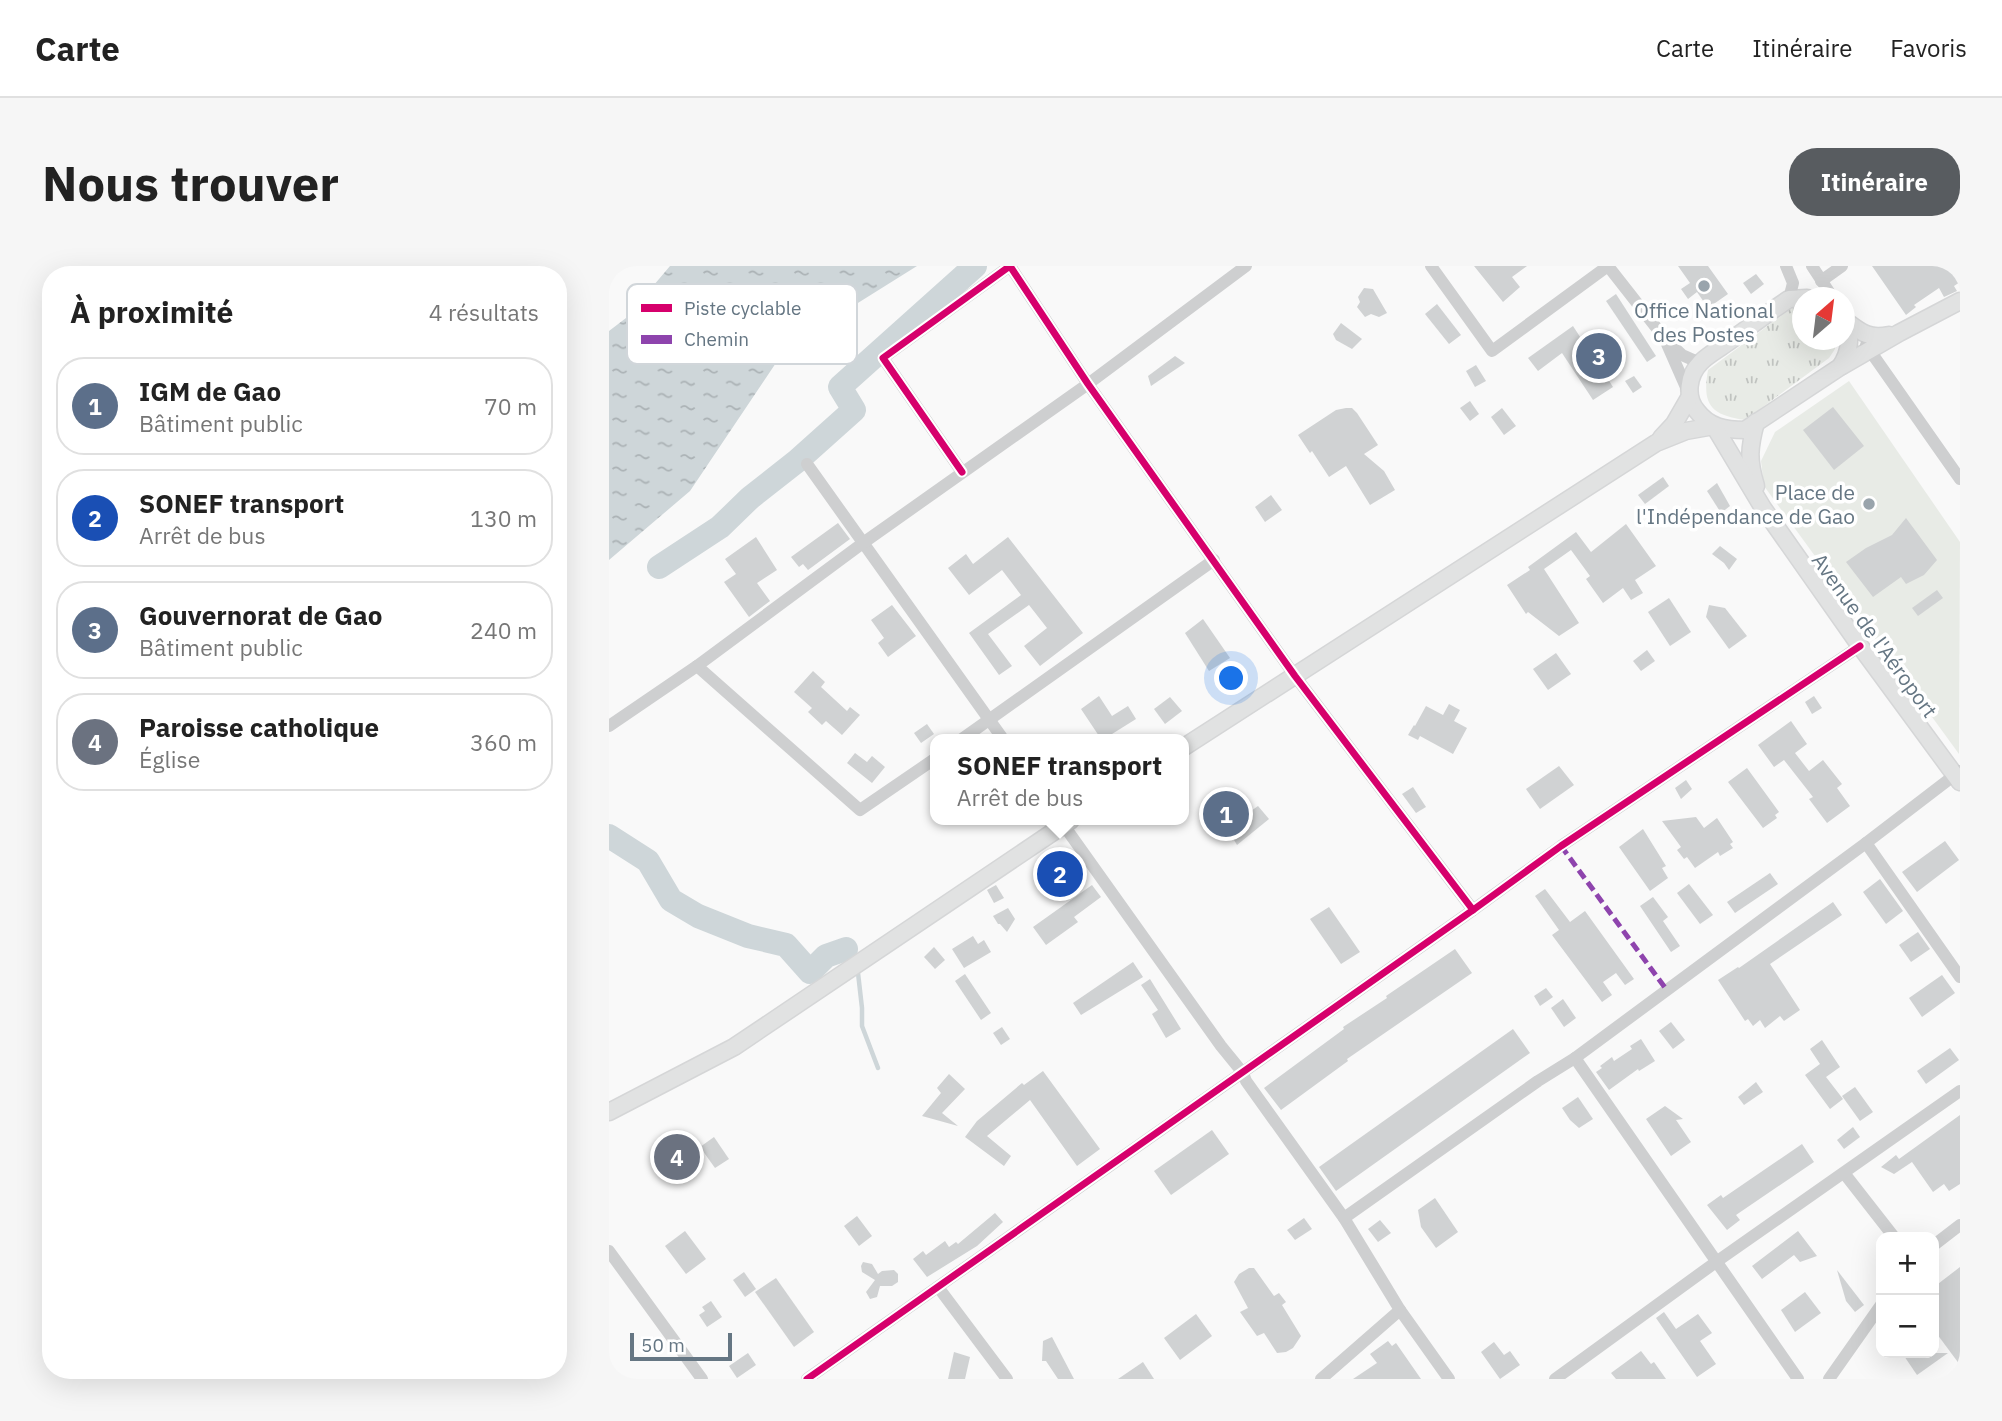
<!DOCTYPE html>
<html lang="fr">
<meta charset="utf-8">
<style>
:root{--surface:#fff;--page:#f6f6f6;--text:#222;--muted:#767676;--line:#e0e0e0;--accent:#585c60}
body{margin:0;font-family:"IBM Plex Sans",sans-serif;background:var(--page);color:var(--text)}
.controls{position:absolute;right:21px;bottom:21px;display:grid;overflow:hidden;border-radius:14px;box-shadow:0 7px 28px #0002}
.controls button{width:63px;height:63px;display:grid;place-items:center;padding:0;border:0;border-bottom:2px solid var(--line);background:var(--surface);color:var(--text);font:35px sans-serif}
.compass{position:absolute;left:1183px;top:21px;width:63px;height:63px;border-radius:50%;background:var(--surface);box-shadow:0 7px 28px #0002;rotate:28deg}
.scale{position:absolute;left:21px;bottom:18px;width:102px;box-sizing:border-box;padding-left:7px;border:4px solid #657683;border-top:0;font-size:19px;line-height:24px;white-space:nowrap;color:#657683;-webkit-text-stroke:5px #fff;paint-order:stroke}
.you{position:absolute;left:623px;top:413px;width:24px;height:24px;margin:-18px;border:5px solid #fff;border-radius:50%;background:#1a73e8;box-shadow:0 0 0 10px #1a73e833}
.badge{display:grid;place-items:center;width:46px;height:46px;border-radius:50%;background:var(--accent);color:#fff;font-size:23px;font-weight:700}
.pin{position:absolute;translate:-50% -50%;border:4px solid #fff;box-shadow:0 2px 7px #0006}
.popup{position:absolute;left:321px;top:468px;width:259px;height:91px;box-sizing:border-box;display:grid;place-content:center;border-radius:14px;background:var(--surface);filter:drop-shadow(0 2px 5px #0005);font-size:23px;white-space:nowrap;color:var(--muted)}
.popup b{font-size:26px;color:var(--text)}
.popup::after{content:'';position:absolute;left:50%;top:100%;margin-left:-14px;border:14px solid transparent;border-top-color:var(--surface)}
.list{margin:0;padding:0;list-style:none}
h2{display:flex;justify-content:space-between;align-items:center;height:91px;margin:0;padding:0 28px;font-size:30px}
h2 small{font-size:23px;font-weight:400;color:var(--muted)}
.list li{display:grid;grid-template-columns:46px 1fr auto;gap:21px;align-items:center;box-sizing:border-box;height:98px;margin:0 14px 14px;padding:0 14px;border:2px solid var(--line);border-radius:28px}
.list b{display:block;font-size:26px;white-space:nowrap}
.list p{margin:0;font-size:23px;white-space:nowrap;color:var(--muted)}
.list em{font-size:23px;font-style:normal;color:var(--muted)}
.map{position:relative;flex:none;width:1351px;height:1113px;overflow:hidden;border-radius:28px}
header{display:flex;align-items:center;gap:42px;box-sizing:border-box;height:98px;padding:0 35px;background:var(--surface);border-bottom:2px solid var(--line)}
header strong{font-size:33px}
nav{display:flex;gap:38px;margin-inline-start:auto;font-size:24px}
.intro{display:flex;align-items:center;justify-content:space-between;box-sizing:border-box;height:168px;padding:0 42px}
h1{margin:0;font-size:49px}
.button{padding:18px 32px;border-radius:28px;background:var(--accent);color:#fff;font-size:24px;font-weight:700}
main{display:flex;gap:42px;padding:0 42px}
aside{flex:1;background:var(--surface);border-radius:28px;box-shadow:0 7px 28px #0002}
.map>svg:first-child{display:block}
.grass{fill:#e8ebe6}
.park{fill:url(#park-tufts)}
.water{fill:url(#water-ripples)}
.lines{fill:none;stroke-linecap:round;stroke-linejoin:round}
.stream{stroke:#ced6d9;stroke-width:4.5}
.river{stroke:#ced6d9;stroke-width:24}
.building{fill:#d0d2d3}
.major-casing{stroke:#d5d6d7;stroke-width:19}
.minor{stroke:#cecfd0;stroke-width:12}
.major{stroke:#e1e2e2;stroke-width:16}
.quiet{stroke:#8e44ad;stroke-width:5;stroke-dasharray:10 5;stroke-linecap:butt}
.cycleway-casing{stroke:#fff;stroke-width:11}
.cycleway{stroke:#d6006c;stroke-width:7}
.poi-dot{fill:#99a4ac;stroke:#fff;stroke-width:2.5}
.labels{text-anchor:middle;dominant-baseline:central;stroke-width:7;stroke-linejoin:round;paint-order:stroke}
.poi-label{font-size:21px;fill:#657683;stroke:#fff}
.street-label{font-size:21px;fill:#657683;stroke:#fff}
.key{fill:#fff;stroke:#d1d6da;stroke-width:2}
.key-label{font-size:19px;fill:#657683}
</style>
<header>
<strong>Carte</strong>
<nav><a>Carte</a><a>Itinéraire</a><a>Favoris</a></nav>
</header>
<div class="intro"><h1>Nous trouver</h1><a class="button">Itinéraire</a></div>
<main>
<aside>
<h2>À proximité<small>4 résultats</small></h2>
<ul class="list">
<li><span class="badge" style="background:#5c6f8a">1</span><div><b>IGM de Gao</b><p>Bâtiment public</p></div><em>70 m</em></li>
<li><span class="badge" style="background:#1a4fb4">2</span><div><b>SONEF transport</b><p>Arrêt de bus</p></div><em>130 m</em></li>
<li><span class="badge" style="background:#5c6f8a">3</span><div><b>Gouvernorat de Gao</b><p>Bâtiment public</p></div><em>240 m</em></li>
<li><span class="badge" style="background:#6b7280">4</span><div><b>Paroisse catholique</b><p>Église</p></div><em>360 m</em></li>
</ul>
</aside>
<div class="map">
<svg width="1351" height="1113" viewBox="0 0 1351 1113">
<defs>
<pattern id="park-tufts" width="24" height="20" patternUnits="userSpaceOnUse" patternTransform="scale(1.75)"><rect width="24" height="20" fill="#e8ebe6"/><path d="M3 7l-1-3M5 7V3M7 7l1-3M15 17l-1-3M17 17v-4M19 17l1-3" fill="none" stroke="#c0c3c0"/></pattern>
<pattern id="water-ripples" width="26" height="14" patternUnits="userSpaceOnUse" patternTransform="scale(1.75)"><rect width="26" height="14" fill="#ced6d9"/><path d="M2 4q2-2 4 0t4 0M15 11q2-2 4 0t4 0" fill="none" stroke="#abb2b5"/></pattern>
</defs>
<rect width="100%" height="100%" fill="#f9f9f9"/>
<polygon class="grass" points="1240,115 1351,276 1350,488 1155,220 1152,195 1166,166"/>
<path class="park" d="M1183 42H1193L1194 74H1226V83L1220 92 1136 154C1101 149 1093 138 1099 104Z"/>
<polygon class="water" points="61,0 308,0 177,82 81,225 0,294 0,65 17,52"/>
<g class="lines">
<polyline class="stream" points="249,707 253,742 253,760 269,802"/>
<g class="river">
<polyline points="50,301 111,261 141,232 188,195 245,144 231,121 366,0"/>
<polyline points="0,570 39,595 62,634 89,650 139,670 177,679 201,706 217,690 237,683"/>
</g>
</g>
<g class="building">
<polygon points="865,0 918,0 903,11 911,21 894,36"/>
<polygon points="1069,0 1099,0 1119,28 1099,42 1088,26 1079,33 1072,23 1081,17"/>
<polygon points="1263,0 1351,0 1351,16 1345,20 1348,25 1335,31 1330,22 1305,39 1307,41 1297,49"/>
<polygon points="1147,8 1155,18 1142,28 1134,17"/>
<polygon points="755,22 764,23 778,47 770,51 762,48 756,51 748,41 751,36 749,31"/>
<polygon points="1007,28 1047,90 1038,96 997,35"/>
<polygon points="828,38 852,69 840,78 816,48"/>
<polygon points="732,57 753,73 743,83 727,74 724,68"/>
<polygon points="964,60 977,80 983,76 995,95 990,99 1004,121 984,134 953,87 929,105 919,92"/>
<polygon points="566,90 576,97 542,120 539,110"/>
<polygon points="867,99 877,115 866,121 857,105"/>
<polygon points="1025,110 1033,121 1024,127 1016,115"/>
<polygon points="861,135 870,148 861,155 851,142"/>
<polygon points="1224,141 1255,180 1225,204 1194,164"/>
<polygon points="737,142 743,142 748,147 769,179 755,188 775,205 786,224 761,239 737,200 720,211 703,185 701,187 689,169 727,144"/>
<polygon points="893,142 907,160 895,169 882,151"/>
<polygon points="1054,211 1060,220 1036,238 1029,229"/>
<polygon points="1108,217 1121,240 1112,247 1098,225"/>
<polygon points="662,229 673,244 656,256 646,241"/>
<polygon points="1297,252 1328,294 1315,309 1297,318 1292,311 1264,331 1237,296 1257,282 1283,269"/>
<polygon points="229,257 241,273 199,304 194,298 190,301 182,291"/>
<polygon points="1017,258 1047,300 1026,314 1034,327 1022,334 1014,322 994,337 977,313 981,310 962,284 935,303 970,357 950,370 919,346 917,348 898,319 921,304 919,301 967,266 982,286"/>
<polygon points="147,271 168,304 148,317 161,335 140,351 115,316 127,308 116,293"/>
<polygon points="399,271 474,367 431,400 415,380 438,362 420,339 379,368 403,400 390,409 360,367 412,329 393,304 360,329 339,302 357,288 364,298"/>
<polygon points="1111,280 1128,293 1120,304 1115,297 1103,288"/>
<polygon points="1328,324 1334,332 1309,350 1303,342"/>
<polygon points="1060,332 1082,366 1061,380 1039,346"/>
<polygon points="283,339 307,370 279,391 269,377 275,372 262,354"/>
<polygon points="1100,339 1116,342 1138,370 1120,383 1097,351"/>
<polygon points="594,353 621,392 600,405 576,367"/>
<polygon points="1038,384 1046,395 1032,405 1024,395"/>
<polygon points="947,387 962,408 939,424 924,403"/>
<polygon points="204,405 216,416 212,421 238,445 241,441 251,449 233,469 217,455 213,459 199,446 203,442 185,426"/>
<polygon points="490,430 503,450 519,440 527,453 495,473 492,473 472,443"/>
<polygon points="1205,430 1213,442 1203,448 1196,436"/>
<polygon points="561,431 573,445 556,458 545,443"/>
<polygon points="840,438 851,444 845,455 858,462 844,488 811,470 809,474 799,469 805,459 806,460 817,440 834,449"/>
<polygon points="1182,455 1198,478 1186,487 1200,505 1214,494 1233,518 1228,522 1241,540 1218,557 1200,533 1204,531 1175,494 1165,501 1149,479"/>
<polygon points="318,458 325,468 312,477 305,467"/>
<polygon points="246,487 258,496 263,490 276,501 263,517 238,497"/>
<polygon points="950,500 965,519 931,543 917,523"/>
<polygon points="1138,502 1170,546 1166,549 1168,552 1154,562 1119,516"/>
<polygon points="1077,514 1083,523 1072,533 1066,522"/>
<polygon points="804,521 817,541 807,547 793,528"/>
<polygon points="649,540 660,553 628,579 618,562"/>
<polygon points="1087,551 1095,562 1108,552 1124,576 1121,578 1124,582 1111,590 1109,586 1086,602 1078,591 1075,593 1068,584 1072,581 1053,555"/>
<polygon points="1034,563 1057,600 1053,602 1059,612 1041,625 1010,581"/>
<polygon points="1336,575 1350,594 1308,626 1293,606"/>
<polygon points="1161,607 1169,618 1126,647 1118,636"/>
<polygon points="1271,613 1294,645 1277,658 1254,626"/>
<polygon points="1080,618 1104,649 1091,658 1068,627"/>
<polygon points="387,619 395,632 385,637 378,624"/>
<polygon points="483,619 492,631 465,651 469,656 437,679 424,661"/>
<polygon points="936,623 961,656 976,645 1025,713 1016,719 1007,707 994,716 1003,729 993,736 943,669 950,664 926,630"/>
<polygon points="1044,631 1059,651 1054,655 1071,680 1062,686 1031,640"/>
<polygon points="1224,636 1233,649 1161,698 1191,744 1175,755 1171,750 1156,762 1151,754 1144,760 1139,753 1136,755 1109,714 1129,701 1130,702"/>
<polygon points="720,641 751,686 732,698 701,653"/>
<polygon points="399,642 406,653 398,666 391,658 389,658 384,650"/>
<polygon points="1309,666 1321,683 1302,696 1290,679"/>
<polygon points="364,670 369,678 375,674 382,686 355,702 343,683"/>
<polygon points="325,681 336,694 326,703 315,691"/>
<polygon points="846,683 863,707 738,793 739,795 672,844 655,822 735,763 734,761 778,732 777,730"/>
<polygon points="524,696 534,711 472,749 464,737"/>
<polygon points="356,708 382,747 372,754 346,715"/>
<polygon points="1333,709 1346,727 1313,751 1300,732"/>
<polygon points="541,713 572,763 557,772 543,748 549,744 532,719"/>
<polygon points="937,722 944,731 931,740 925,730"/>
<polygon points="954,733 967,752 955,761 942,742"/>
<polygon points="1062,756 1076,774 1064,783 1050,765"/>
<polygon points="393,761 401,773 392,779 384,767"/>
<polygon points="904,763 921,787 727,925 710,901"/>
<polygon points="1032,773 1046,795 1030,805 1029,803 1000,824 987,806 993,802 991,800 1003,791 1005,795 1023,783 1021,780"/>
<polygon points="1213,774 1231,801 1217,811 1234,833 1221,843 1196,809 1211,798 1201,783"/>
<polygon points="1341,782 1350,794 1317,818 1308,805"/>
<polygon points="434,805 491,883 468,900 421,834 378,870 402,890 395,900 356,871 368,855 413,817 415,819"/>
<polygon points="340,808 356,823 333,847 349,860 313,850 332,827 328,822"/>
<polygon points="1147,816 1154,826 1135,839 1129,831"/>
<polygon points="1246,821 1264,846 1251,855 1233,830"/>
<polygon points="969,831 984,853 970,862 961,854 953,842"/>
<polygon points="1056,840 1074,853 1067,854 1082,876 1062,890 1037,853"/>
<polygon points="1351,849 1351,918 1340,925 1335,918 1324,926 1303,896 1285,908 1272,901 1287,889 1290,893"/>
<polygon points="1244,861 1251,871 1235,883 1228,874"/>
<polygon points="603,864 620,888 562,929 545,905"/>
<polygon points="105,871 120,893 106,902 91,881"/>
<polygon points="1193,878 1205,896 1127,949 1131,954 1118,964 1098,939 1112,929 1114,932"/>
<polygon points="826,932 849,966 827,982 812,961 809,944"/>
<polygon points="386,947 394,956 368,980 318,1011 304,993 314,985 317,989 336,975 340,981 347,976 349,978"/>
<polygon points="248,950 263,970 250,980 235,960"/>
<polygon points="695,952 703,963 686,974 678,964"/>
<polygon points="771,954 782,967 769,976 759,963"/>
<polygon points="76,965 97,993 77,1008 56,980"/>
<polygon points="1189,965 1208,990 1191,996 1185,989 1153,1013 1143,1000"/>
<polygon points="254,996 263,998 269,1008 273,1005 285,1004 289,1008 289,1016 283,1020 271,1020 268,1031 261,1033 257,1026 266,1014 253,1006 252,1000"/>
<polygon points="1351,1001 1351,1099 1325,1064 1325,1021"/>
<polygon points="640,1002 645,1002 665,1030 670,1027 677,1036 673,1039 692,1070 684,1082 677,1086 668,1087 655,1067 648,1070 631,1046 639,1042 625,1016 630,1008"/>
<polygon points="1228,1004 1255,1039 1246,1046 1237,1035"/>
<polygon points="135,1006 147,1023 136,1031 124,1014"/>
<polygon points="167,1012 205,1066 185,1081 146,1026"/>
<polygon points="1196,1026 1212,1047 1186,1066 1172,1044"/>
<polygon points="102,1035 113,1051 98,1061 90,1049 96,1045 93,1041"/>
<polygon points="1055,1046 1067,1063 1089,1048 1103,1067 1091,1075 1107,1098 1088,1111 1047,1052"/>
<polygon points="587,1048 603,1070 571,1094 555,1072"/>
<polygon points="443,1071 465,1113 449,1113 437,1095 433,1095 434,1075"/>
<polygon points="779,1075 783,1080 787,1077 812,1113 744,1113 768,1097 761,1088"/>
<polygon points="885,1076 895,1089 901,1085 911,1099 891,1113 872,1086"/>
<polygon points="1032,1085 1042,1098 1045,1096 1057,1113 1007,1113 1002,1107"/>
<polygon points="345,1086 361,1091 356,1113 339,1113"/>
<polygon points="139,1087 147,1099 128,1112 120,1100"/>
<polygon points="1293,1087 1339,1087 1308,1109"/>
<polygon points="534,1096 545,1113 509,1113"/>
</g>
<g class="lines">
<g class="major-casing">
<g id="major">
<path d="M1198 32 1180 33C1159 47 1139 62 1118 77 1110 83 1099 89 1092 96 1079 109 1076 131 1088 145 1100 161 1116 164 1136 164L1231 101C1242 85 1242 70 1236 51"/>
<path d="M1237 55C1253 67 1260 73 1280 69"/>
<polyline points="1233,100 1290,67 1351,35"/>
<path d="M1147 156C1140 182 1139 194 1147 220"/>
<polyline points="1052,172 1065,158 1080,132"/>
<polyline points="575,481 1047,177 1077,165 1105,160 1154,242 1251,380 1351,516"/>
<polyline points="0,846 125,781 462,554"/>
</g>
</g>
<g class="minor">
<polyline points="822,0 883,85 999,0"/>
<polyline points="999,0 1057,74 1073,89 1091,97"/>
<polyline points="1177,0 1184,17 1180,33"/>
<polyline points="1203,0 1224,32"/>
<polyline points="1212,15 1233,0"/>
<polyline points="1058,78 1080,128"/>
<polyline points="1257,79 1351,213"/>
<polyline points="198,198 394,473"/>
<polyline points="353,206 274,92 401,0 479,118 686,410 864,644"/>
<polyline points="88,400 251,544 327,492"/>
<polyline points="0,460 88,400 254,277 479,118 637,0"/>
<polyline points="353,473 605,294"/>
<polyline points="451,554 612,780 634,807 637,815 735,952 791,1044 840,1113"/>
<polyline points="1257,577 1351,711"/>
<polyline points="966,792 1189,1113"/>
<polyline points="1235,907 1285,971"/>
<polyline points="735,952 929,815 966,792 1257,577 1351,505"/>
<polyline points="1325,979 1351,959"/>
<polyline points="0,985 93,1113"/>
<polyline points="329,1021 398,1113"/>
<polyline points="198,1113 864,644 952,580 1251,380"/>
<polyline points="712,1113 791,1044"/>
<polyline points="946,1113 1107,996 1351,825"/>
<polyline points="1220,1113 1272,1039"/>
</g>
<use href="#major" class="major"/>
<polyline class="quiet" points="952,580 1057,723"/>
<g class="cycleway-casing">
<g id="cycleway">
<polyline points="353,206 274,92 401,0 479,118 686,410 864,644"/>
<polyline points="198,1113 864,644 952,580 1251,380"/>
</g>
</g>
<use href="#cycleway" class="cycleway"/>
</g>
<g class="poi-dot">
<circle cx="1095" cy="20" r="7"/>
<circle cx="1260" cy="238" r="7"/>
</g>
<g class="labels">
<g class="poi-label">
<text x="1095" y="44">Office National<tspan x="1095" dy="24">des Postes</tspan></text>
<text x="1246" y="226" text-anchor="end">Place de<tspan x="1246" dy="24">l'Indépendance de Gao</tspan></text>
</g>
<g class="street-label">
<text transform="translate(1266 369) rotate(54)">Avenue de l'Aéroport</text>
</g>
</g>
<rect x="18" y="18" width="230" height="80" rx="10" class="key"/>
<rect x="32" y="38" width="31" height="8" fill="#d6006c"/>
<rect x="32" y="69" width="31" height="9" fill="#8e44ad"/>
<g class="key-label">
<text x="75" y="49">Piste cyclable</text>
<text x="75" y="80">Chemin</text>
</g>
</svg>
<div class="controls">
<button>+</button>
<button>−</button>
</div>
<svg class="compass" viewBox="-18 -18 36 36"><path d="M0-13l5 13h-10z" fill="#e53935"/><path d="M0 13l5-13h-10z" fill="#767676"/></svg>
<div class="scale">50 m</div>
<div class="you"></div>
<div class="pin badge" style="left:617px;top:548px;background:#5c6f8a">1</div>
<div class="pin badge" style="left:451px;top:608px;background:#1a4fb4">2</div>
<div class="popup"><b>SONEF transport</b>Arrêt de bus</div>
<div class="pin badge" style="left:990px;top:90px;background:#5c6f8a">3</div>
<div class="pin badge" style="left:68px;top:891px;background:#6b7280">4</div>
</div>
</main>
